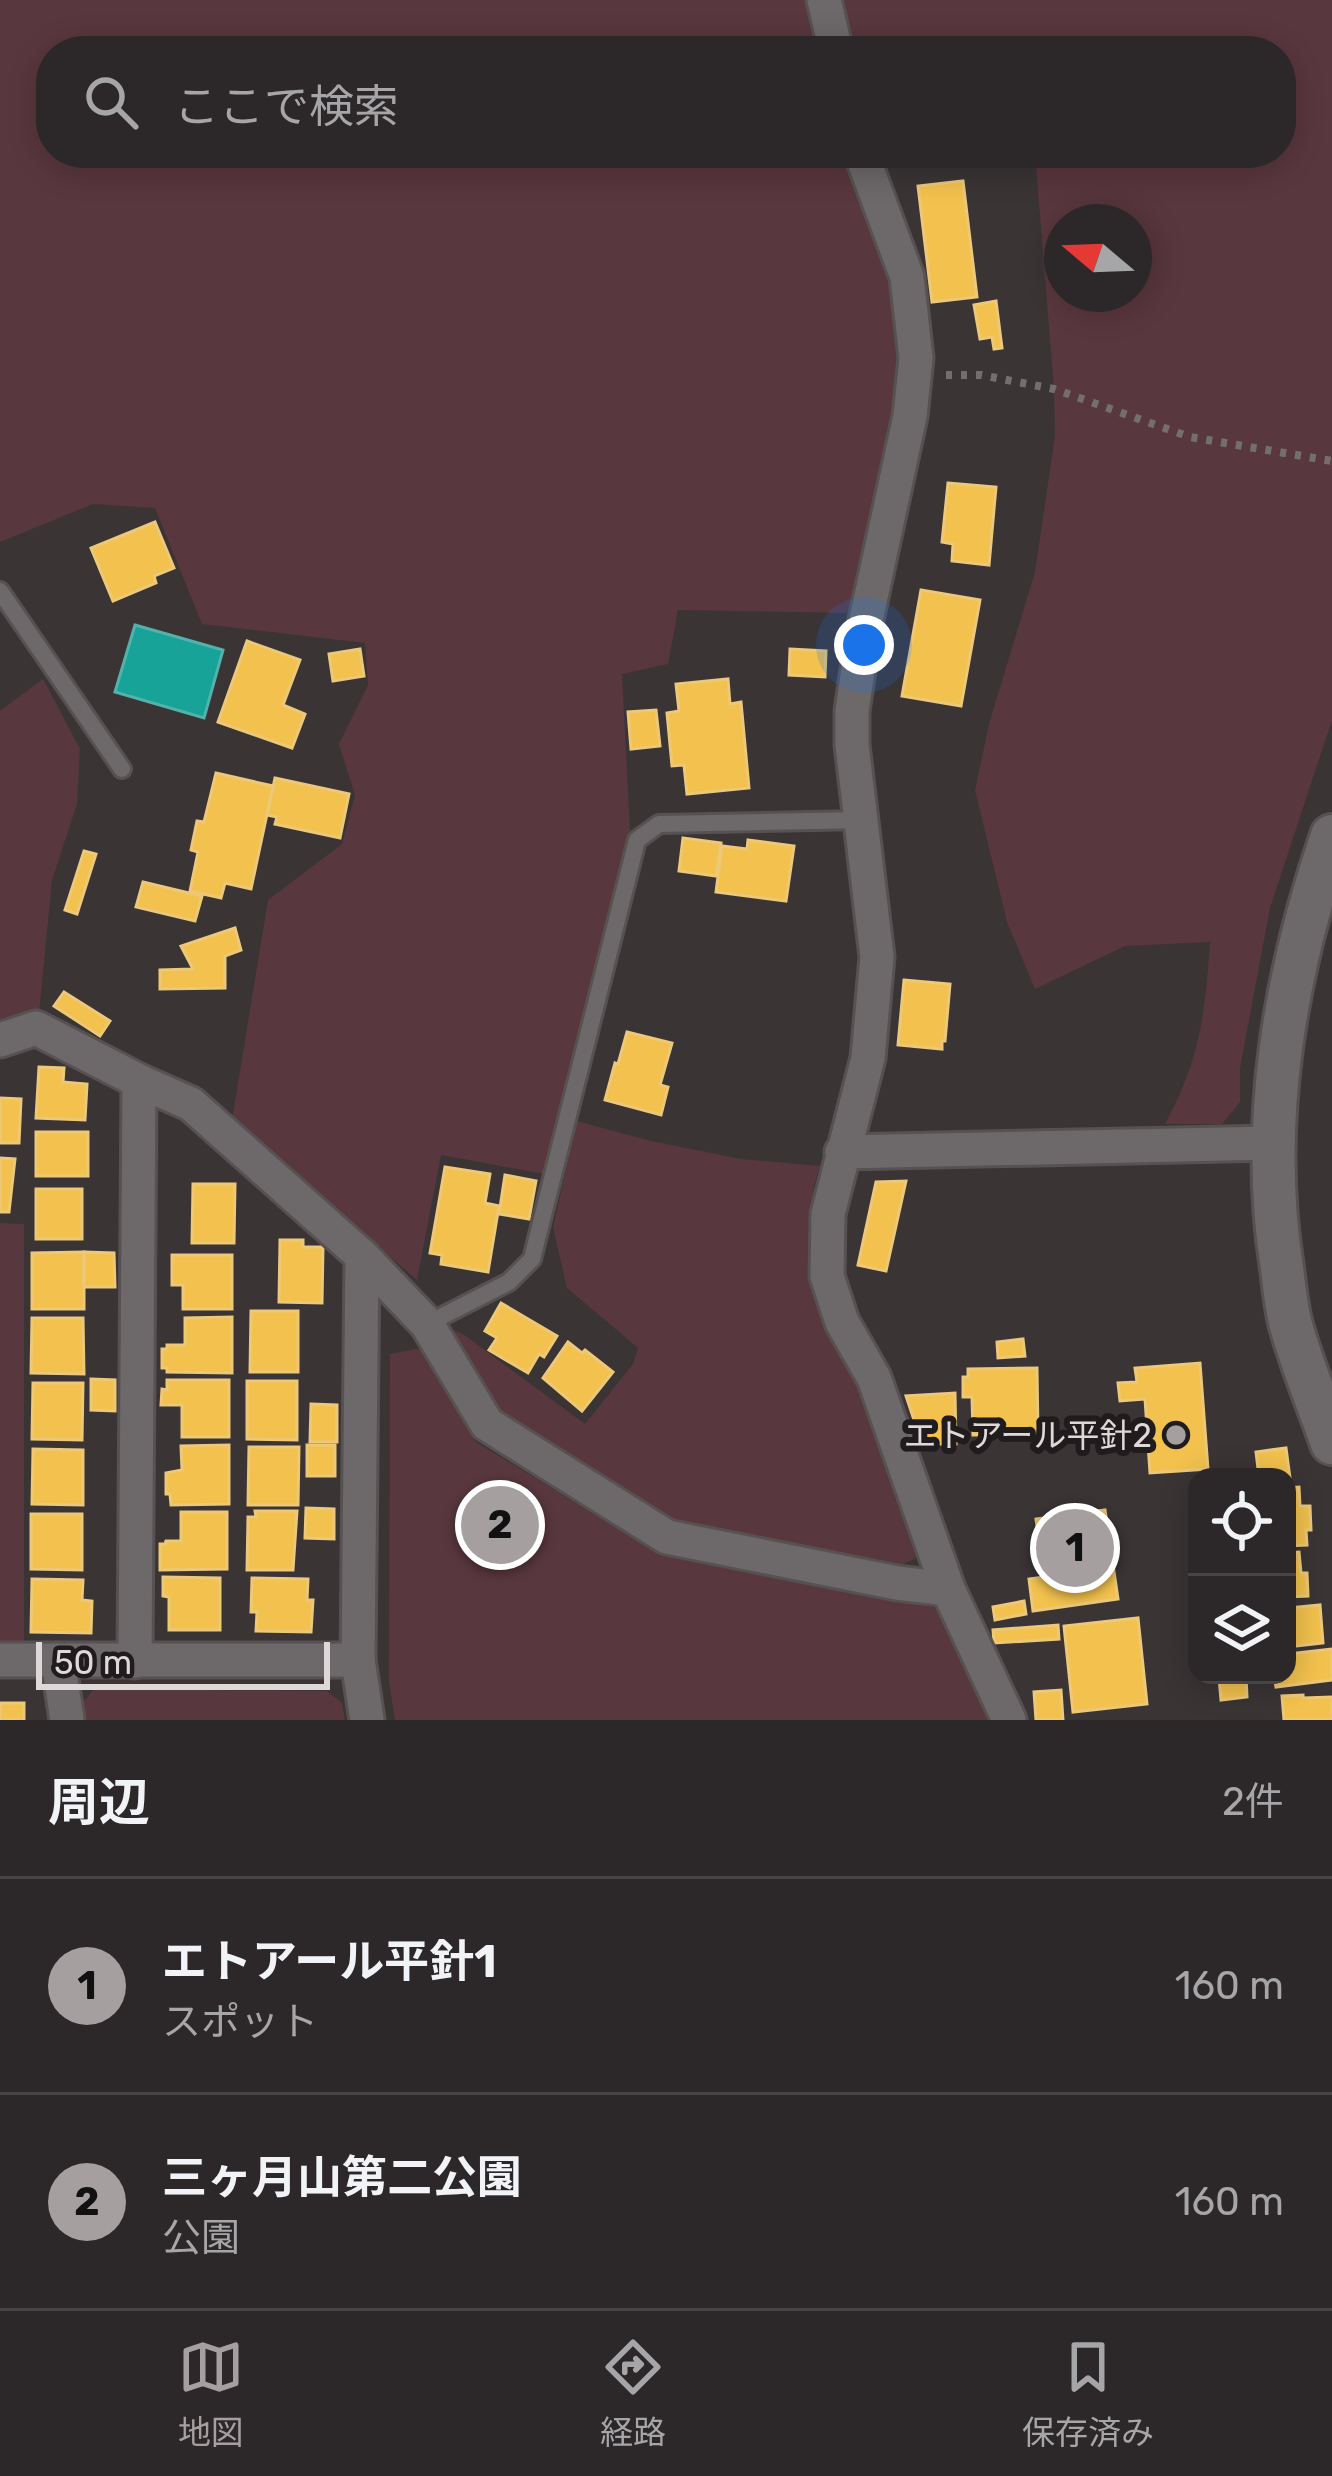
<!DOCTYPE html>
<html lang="ja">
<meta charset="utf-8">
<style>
:root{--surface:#2c2728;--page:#342f30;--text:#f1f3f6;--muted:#a6a5a8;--line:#484445;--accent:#a59fa0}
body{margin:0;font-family:Rubik,"Noto Sans JP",sans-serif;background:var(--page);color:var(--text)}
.controls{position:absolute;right:36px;bottom:36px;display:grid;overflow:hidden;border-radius:24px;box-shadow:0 6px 30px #0003}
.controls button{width:108px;height:108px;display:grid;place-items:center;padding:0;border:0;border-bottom:3px solid var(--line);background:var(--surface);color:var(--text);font:60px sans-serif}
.compass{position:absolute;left:1044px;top:204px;width:108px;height:108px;border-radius:50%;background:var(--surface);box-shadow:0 6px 30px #0003;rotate:289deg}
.scale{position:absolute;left:36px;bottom:30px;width:294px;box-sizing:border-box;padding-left:12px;border:6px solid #dfd8d9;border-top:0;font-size:33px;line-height:42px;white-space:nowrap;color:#dfd8d9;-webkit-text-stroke:9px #201b1c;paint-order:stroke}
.you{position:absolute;left:864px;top:645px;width:42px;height:42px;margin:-30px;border:9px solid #fff;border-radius:50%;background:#1a73e8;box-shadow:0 0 0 18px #1a73e833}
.badge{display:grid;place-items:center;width:78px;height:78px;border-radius:50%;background:var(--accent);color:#111;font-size:39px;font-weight:700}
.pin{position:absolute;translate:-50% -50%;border:6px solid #fff;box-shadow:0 3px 12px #0006}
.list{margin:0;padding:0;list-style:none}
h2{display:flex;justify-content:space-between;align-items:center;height:156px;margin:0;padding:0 48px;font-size:51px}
h2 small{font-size:39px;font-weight:400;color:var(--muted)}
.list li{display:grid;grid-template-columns:78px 1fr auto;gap:36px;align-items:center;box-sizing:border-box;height:216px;padding:0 48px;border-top:3px solid var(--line)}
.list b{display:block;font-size:45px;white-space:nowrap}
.list p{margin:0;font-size:39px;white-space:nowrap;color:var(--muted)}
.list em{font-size:39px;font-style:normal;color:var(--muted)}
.icon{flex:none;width:66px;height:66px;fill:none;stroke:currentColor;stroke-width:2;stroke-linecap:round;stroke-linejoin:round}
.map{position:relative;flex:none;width:1332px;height:1720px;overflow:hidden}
.search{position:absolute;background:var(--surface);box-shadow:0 6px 30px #0003;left:36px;right:36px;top:36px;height:132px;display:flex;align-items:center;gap:30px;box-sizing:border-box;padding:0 42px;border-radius:48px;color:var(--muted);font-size:45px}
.sheet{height:588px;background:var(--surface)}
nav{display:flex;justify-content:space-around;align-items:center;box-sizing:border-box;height:168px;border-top:3px solid var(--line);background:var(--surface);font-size:33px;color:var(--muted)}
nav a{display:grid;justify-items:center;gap:6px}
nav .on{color:var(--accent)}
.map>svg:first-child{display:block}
.green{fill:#59373e;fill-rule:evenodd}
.homes{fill:#f2c14e;stroke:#ecc878;stroke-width:3}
.public{fill:#17a398;stroke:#53b3ac;stroke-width:3}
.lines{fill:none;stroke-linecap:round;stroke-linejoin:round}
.service-casing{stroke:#575152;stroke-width:22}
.minor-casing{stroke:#575152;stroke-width:39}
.tertiary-casing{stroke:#575152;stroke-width:48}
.path{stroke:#736f70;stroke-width:8;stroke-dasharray:6 9;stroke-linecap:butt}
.service{stroke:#6d696a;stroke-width:16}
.minor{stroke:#6d696a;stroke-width:33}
.tertiary{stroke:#6d696a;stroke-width:42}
.poi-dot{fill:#a59fa0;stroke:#201b1c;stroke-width:4.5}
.labels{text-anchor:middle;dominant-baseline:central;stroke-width:12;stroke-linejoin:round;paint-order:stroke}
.poi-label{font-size:33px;fill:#dfd8d9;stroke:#201b1c;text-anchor:end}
</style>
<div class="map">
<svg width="1332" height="1720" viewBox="0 0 1332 1720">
<rect width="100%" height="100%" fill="#3a3435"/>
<g class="green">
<path d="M0 0H811L822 51H51V153H849C863 196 882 241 891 285 914 394 873 508 848 613L678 610 668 664 622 674 630 830 544 1174 441 1155 417 1280 232 1120 268 900 342 844 355 795 339 744 368 685 365 643 202 624 155 508 93 504 0 542Z"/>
<path d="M842 0H1332V720L1270 908 1240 1068V1102L1222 1124H1165C1200 1059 1205 1015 1210 942L1125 946 1035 989 1007 922 975 790 989 724 1035 572 1055 436 1054 389 1035 153H1281V51H854ZM1062 222H1134V294H1062Z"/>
<polygon points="43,679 80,749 77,804 52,880 39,1013 0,1025 0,711"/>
<polygon points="577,1121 651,1141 741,1159 820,1166 814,1186 809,1241 825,1322 874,1410 916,1558 899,1566 675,1520 500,1414 451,1329 463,1334 585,1424 633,1364 638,1348 567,1288 553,1227"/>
<polygon points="0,1223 24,1224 24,1647 0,1646"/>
<polygon points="421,1348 476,1442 658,1553 938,1608 988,1720 395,1720 389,1682 390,1354"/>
<polygon points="94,1689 327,1691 342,1703 345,1720 80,1720 79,1708"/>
</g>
<g class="homes">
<polygon points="963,181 977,297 932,302 918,186"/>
<polygon points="996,301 1002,348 994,349 992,337 980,339 974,305"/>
<polygon points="948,483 996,487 989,565 952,561 953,544 942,542"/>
<polygon points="155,522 174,568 154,576 156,583 113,601 91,548"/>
<polygon points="921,590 980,600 961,706 902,696"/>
<polygon points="247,641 300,660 283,705 305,714 292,748 218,722"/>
<polygon points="360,649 364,676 333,681 329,654"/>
<polygon points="790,649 826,651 825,677 789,675"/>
<polygon points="728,679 730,704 741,702 749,788 687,794 684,765 672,766 667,713 679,711 676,684"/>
<polygon points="656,710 660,746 631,749 628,712"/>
<polygon points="216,773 273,786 251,889 225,883 221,898 190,891 198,852 191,850 197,821 204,822"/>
<polygon points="275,778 349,794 340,838 275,824 277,817 267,815"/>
<polygon points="683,838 721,843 716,876 679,871"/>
<polygon points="748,840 794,846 786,901 716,892 722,846 747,849"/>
<polygon points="84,851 96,854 77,914 65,910"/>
<polygon points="143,882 202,896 195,921 136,907"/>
<polygon points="235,928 241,950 225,956 225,988 160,989 160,970 193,969 181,946"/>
<polygon points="904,980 950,984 945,1041 942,1041 942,1049 898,1045"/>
<polygon points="64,992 110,1021 100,1036 54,1006"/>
<polygon points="627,1032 672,1043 660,1085 668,1087 661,1115 605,1100 615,1063 618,1064"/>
<polygon points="39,1067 64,1068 63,1082 87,1084 85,1120 36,1118"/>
<polygon points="0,1098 21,1099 19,1143 0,1143"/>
<rect x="36" y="1132" width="52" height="44"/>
<polygon points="0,1158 15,1159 9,1212 0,1212"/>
<polygon points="445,1167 490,1174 485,1203 499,1206 488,1272 441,1264 442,1255 430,1253"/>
<polygon points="505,1175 536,1181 529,1219 499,1214"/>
<polygon points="906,1181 886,1271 858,1265 876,1182"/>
<polygon points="193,1184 235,1184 234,1243 192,1243"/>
<rect x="36" y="1189" width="46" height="50"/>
<polygon points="280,1240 303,1240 303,1247 323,1247 322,1303 279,1302"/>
<polygon points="84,1252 84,1309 32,1309 32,1253"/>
<polygon points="84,1252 114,1253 115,1287 84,1287"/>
<polygon points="172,1255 232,1255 232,1309 183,1309 183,1285 172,1285"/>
<polygon points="501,1303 557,1336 544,1357 539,1354 528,1373 489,1350 497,1338 485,1331"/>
<polygon points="251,1311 298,1311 298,1372 250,1372"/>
<polygon points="232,1317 232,1373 167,1372 167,1368 162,1368 162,1349 167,1349 167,1345 185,1345 185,1318"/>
<polygon points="32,1318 83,1318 84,1374 31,1373"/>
<polygon points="1023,1339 1025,1356 998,1358 997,1342"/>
<polygon points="568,1342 582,1353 585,1350 613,1372 582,1411 543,1378"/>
<polygon points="1200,1363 1208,1469 1150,1473 1145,1399 1120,1401 1118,1383 1137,1382 1135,1368"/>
<polygon points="1037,1368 1038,1434 973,1435 972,1397 963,1397 963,1377 968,1377 968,1369"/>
<polygon points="91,1379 115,1380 115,1411 91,1410"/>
<polygon points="167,1380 229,1380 229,1437 182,1437 182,1405 161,1405 162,1389 167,1390"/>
<polygon points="247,1381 297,1381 297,1440 247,1439"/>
<polygon points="33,1383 83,1383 82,1440 32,1439"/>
<polygon points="955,1393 956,1444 922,1444 906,1396"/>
<polygon points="311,1404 337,1405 337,1442 310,1442"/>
<polygon points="229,1445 229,1504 171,1505 170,1494 166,1494 166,1473 182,1470 181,1446"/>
<rect x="307" y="1445" width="28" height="31"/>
<polygon points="249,1447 299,1447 298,1505 248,1505"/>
<polygon points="1286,1448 1290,1478 1259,1477 1256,1452"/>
<polygon points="33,1449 83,1450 83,1505 32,1504"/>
<polygon points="1299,1487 1300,1506 1310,1506 1311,1530 1306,1530 1307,1545 1287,1546 1287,1488"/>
<polygon points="306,1508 334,1509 334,1539 305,1538"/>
<polygon points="1105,1510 1118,1599 1033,1611 1029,1579 1044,1577 1036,1519"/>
<polygon points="255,1511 297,1511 293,1570 247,1570 248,1517 256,1517"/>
<polygon points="181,1512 227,1512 227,1569 160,1570 160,1544 165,1544 166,1541 181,1541"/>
<polygon points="31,1514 82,1514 82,1570 31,1569"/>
<polygon points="1299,1552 1301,1573 1307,1573 1308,1596 1287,1597 1287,1553"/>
<polygon points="163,1577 220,1578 220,1630 169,1630 169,1597 163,1596"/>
<polygon points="252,1578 308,1579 307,1600 313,1600 311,1632 256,1631 257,1612 251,1612"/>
<polygon points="32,1579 83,1580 82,1600 92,1601 91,1633 31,1632"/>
<polygon points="1024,1601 1026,1614 995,1620 993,1607"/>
<polygon points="1320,1605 1323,1643 1287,1647 1287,1608"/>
<polygon points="1138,1618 1147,1704 1073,1712 1064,1626"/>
<polygon points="1058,1625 1059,1639 994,1643 993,1630"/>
<polygon points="1332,1649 1332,1680 1276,1687 1274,1675 1287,1675 1287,1654"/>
<polygon points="1246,1676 1247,1697 1221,1700 1219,1678"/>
<polygon points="1061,1690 1063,1720 1036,1720 1034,1692"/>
<polygon points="1303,1695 1303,1698 1332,1697 1332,1720 1284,1720 1282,1696"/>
<rect x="0" y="1703" width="24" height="17"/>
</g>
<polygon class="public" points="135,625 223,650 204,718 115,692"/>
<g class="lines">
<g class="service-casing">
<g id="service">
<polyline points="0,591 122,769"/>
<polyline points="427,1324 509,1282 532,1259 637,840 659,824 862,820"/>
</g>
</g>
<g class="minor-casing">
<g id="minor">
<polyline points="824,0 836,51"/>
<polyline points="861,153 907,277 916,358 910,416 864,629 852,711 852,745 877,957 868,1058 828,1214 827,1276 842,1322 874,1378 948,1589 1009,1720"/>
<polyline points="0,1040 36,1028 139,1081 191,1104 362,1256 427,1324 487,1424 667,1537 897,1583 948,1589"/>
<polyline points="842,1152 1274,1143"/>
<polyline points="362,1256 358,1660 367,1720"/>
<polyline points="0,1660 358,1660"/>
<polyline points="58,1660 67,1720"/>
<polyline points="135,1661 139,1081"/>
</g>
</g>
<g class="tertiary-casing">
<path id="tertiary" d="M1332 836C1285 973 1259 1124 1282 1268 1284 1286 1286 1304 1290 1322 1301 1363 1318 1403 1332 1443"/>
</g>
<polyline class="path" points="946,375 981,375 1054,389 1190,437 1332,461"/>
<use href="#service" class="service"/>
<use href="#minor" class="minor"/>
<use href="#tertiary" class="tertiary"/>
</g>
<circle class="poi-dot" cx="1176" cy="1435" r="12"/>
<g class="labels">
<g class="poi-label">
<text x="1152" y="1435">エトアール平針2</text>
</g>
</g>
</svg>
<div class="controls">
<button><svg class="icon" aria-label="locate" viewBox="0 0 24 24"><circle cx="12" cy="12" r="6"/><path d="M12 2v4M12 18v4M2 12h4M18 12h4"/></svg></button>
<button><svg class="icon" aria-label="layers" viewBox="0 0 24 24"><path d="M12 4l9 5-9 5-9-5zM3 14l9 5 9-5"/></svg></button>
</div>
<svg class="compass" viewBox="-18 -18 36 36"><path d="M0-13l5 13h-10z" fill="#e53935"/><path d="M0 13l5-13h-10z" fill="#a6a5a8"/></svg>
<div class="scale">50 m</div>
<div class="you"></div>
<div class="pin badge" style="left:1075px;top:1548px">1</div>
<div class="pin badge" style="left:500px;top:1525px">2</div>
<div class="search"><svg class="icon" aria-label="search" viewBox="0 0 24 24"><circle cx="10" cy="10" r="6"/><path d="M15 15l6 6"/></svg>ここで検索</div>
</div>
<section class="sheet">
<h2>周辺<small>2件</small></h2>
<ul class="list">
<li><span class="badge">1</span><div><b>エトアール平針1</b><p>スポット</p></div><em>160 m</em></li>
<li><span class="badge">2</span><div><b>三ヶ月山第二公園</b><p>公園</p></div><em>160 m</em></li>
</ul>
</section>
<nav>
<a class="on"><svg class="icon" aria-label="map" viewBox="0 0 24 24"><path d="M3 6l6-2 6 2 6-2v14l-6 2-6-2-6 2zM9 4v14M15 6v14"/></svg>地図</a>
<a><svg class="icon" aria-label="directions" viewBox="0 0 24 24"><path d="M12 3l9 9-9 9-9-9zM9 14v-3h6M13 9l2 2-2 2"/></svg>経路</a>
<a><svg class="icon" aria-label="saved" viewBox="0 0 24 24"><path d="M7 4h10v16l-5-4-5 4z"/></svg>保存済み</a>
</nav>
